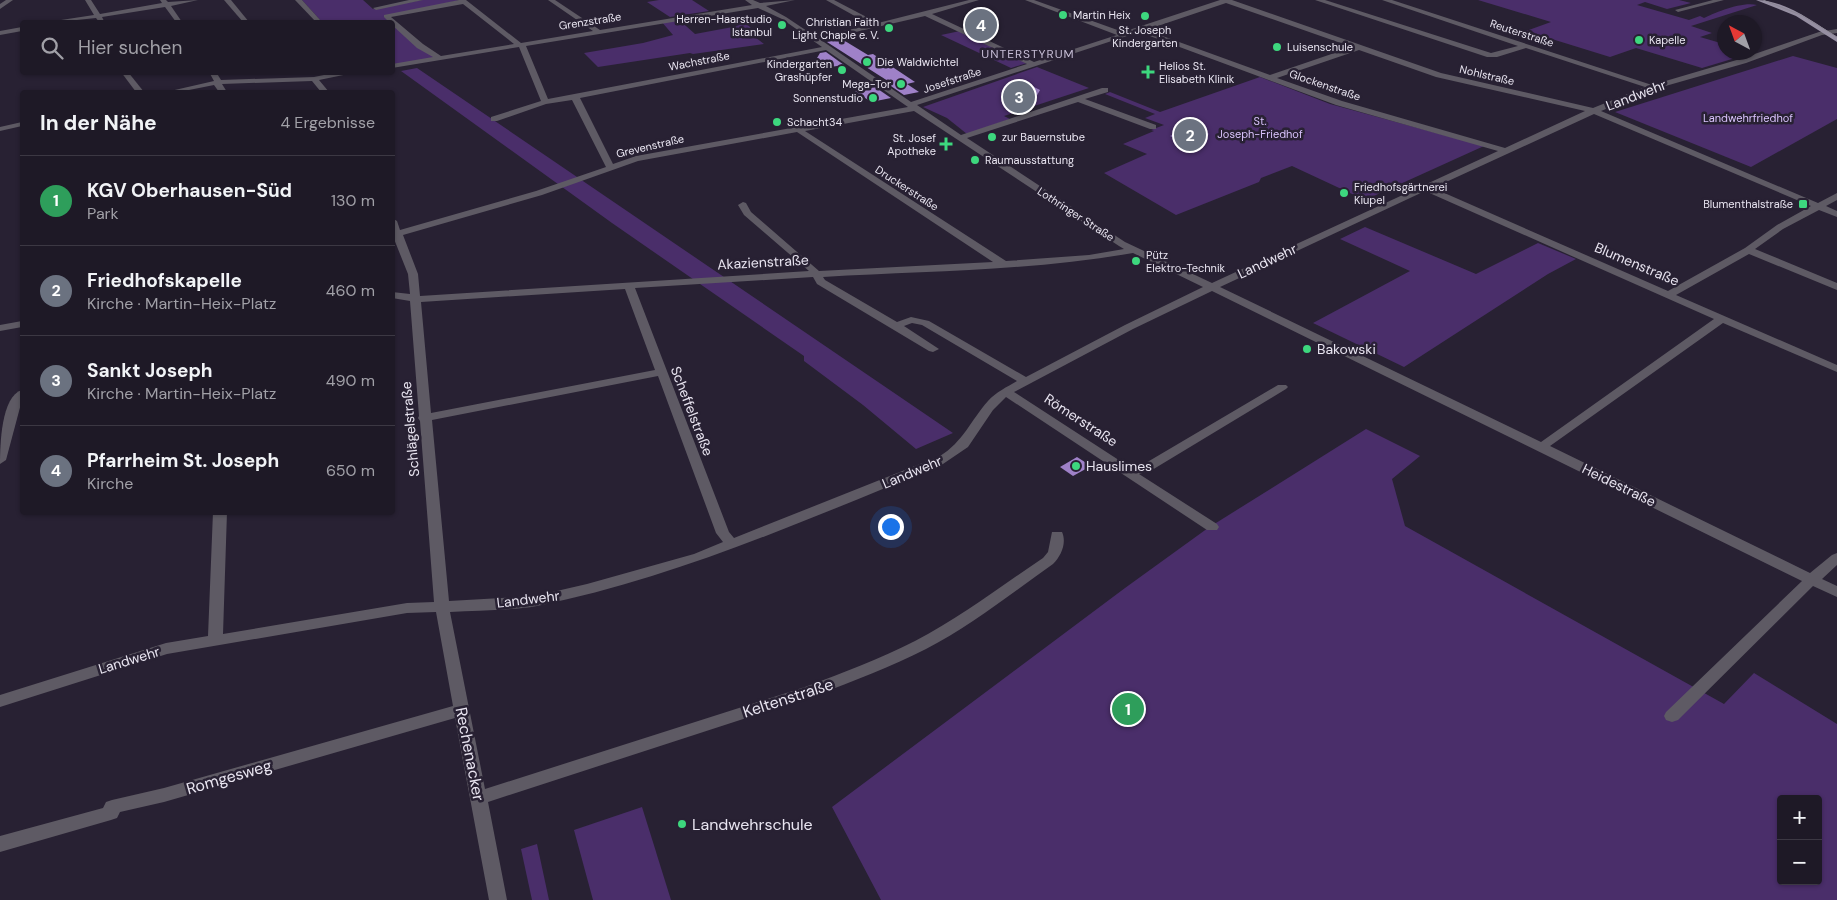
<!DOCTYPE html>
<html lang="de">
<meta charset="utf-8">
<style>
:root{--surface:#1e1926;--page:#26222e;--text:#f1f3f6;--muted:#a1a0a7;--line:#3c3843;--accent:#3dd77e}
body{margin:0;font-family:"DM Sans",sans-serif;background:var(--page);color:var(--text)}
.controls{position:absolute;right:15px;bottom:15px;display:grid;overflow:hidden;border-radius:5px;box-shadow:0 1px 4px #0004}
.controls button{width:45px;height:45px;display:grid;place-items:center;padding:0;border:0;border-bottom:1px solid var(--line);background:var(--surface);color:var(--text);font:25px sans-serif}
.compass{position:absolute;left:1717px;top:15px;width:45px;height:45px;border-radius:50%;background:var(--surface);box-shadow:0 1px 4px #0004;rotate:319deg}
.you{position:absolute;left:890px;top:526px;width:18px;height:18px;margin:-12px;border:4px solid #fff;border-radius:50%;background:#1a73e8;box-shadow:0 0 0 8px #1a73e833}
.badge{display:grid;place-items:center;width:32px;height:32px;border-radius:50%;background:var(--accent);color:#fff;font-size:16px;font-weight:700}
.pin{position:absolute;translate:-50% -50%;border:2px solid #fff;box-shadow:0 1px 5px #0006}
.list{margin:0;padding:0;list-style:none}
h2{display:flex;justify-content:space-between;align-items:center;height:65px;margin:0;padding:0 20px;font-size:21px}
h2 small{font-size:16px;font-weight:400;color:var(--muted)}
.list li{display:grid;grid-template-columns:32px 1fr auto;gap:15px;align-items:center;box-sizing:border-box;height:90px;padding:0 20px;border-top:1px solid var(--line)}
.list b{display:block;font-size:19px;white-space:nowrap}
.list p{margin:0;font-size:16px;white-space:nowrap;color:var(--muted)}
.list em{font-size:16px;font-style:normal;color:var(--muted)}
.icon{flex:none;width:28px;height:28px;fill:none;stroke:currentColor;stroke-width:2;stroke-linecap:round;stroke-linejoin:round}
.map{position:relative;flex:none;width:1837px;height:900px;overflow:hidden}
.search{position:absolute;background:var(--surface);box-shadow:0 1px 4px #0004;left:20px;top:20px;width:375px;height:55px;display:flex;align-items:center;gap:12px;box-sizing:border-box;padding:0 18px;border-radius:5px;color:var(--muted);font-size:19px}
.panel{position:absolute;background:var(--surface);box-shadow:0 1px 4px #0004;left:20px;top:90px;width:375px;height:425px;border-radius:5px}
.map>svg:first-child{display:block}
.green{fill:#4a2e6a;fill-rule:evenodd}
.building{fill:#9f81c8}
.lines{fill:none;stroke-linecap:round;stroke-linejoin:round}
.minor{fill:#5e5a64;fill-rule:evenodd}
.major{fill:#968fa2;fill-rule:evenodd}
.tram{stroke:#8c8795;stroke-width:1}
.poi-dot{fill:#3dd77e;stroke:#282133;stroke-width:2}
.labels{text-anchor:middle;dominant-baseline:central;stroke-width:5;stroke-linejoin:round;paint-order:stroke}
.far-poi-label{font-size:11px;fill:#e8e4f0;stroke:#282133;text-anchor:start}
.far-street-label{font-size:11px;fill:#e8e4f0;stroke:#282133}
.far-park-label{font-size:11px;fill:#dbc4fe;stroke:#282133}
.far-neighbourhood-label{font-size:12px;letter-spacing:1px;fill:#c5bcd4;stroke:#282133}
.street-label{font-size:14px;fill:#e8e4f0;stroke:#282133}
.poi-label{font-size:14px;fill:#e8e4f0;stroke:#282133;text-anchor:start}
.near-street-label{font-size:16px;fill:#e8e4f0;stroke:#282133}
.near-poi-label{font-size:16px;fill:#e8e4f0;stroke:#282133;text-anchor:start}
</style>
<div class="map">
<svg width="1837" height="900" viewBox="0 0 1837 900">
<rect width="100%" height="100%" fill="#282133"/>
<g class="green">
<polygon points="302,0 363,0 373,9 422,0 460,0 386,17 439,58 397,65 393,62 392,22 322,22"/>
<polygon points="659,0 692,0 709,11 670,17 647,2"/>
<path d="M1478 0H1679L1691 3 1667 9 1645 2 1637 5 1689 20 1700 16 1704 18C1714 13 1742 1 1757 5L1691 26 1712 33 1700 37 1724 44V52L1752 53 1702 68 1636 48 1610 57 1526 31 1551 22Z"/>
<polygon points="677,18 695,34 738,26 733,22 739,21 743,24 747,24 756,33 751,34 764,44 693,54 690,53 598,67 584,53 643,43 673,35 661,21"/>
<polygon points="960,31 1027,63 1011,68 941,35"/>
<polygon points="1793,56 1837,68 1837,119 1751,167 1615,112"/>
<polygon points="1037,67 1089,88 1004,116 1010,119 967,134 947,118 923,107"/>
<polygon points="417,68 953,433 916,449 863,405 804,361 804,356 612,223 401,71"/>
<polygon points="1260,77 1330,104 1484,146 1365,200 1292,166 1261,178 1259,182 1176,215 1104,173 1147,154 1123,144 1154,131 1151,130 1164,125 1145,118 1155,114 1105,94 1110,92 1160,112"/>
<polygon points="1365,227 1476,274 1538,243 1576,259 1548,274 1404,367 1313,323 1410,271 1340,239"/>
<path d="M1366 429 1420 456 1392 479 1405 526 1724 704 1754 673 1837 724V900H881L832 807 1125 588 1208 528ZM1781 799H1818V881H1781Z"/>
<polygon points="642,807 671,900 593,900 574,830"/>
<polygon points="537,844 549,900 532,900 521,849"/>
</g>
<g class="building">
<polygon points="840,38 868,55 873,54 915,82 907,84 919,92 904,95 888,84 891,83 827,42"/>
<polygon points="826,52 844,65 830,67 817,58 820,53"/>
<polygon points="1028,84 1040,90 1035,99 1013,106 1006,103 1007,92 1018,90 1018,87"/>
<polygon points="875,87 891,98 871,102 855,91"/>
<polygon points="1191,127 1209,134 1187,143 1170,136"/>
<polygon points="1077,457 1091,466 1073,476 1060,467"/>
</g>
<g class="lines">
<g class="minor">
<polygon points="6,0 13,0 0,9 0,4"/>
<polygon points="85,0 91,0 100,14 162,3 160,0 166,0 168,2 198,0 171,6 182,22 176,22 165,7 102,17 104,21 103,22 99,22 96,18 58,22 61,20 94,15"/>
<polygon points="224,0 231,0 249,22 243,22"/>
<polygon points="295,0 302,0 322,22 316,22"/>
<polygon points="409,0 423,0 376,10 373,8"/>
<path d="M459 0H466L521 43 593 31 548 0H555L600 30 752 5 745 0H753L760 3 795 0 766 6 786 17 816 37 871 25 826 0H834L878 23 969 0H979L932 14 1034 62 1117 35 1025 0H1034L1123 32 1220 0H1232L1441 73 1593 108 1645 87 1526 48 1497 57H1487L1315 0H1325L1491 53 1518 46 1382 0H1392L1652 85 1740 59 1819 32 1837 29V33L1822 35 1746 63 1655 89 1601 111 1818 203 1837 193V200L1826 206 1837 211V217L1819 210 1783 229 1755 249 1837 283V290L1749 254 1676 295 1837 365V372L1723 323 1550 446 1810 573 1832 555 1837 553V565L1822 579 1837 586V597L1813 586 1678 720 1672 722 1666 720 1664 716 1666 712 1802 581 1212 291 1133 329 1014 392 1131 468 1144 464 1278 385H1286L1288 387 1286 389 1152 470 1139 474 1217 524 1219 527 1217 530H1207L1006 397 993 410 968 447 940 466C809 518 677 578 537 606 509 611 478 610 450 612L485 789 805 687C842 673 880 659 915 641 960 618 1001 586 1043 558L1048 552 1052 532H1062C1067 543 1061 556 1053 564 1012 593 971 626 926 649 891 667 853 681 817 695L488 802 507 900H489L455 718 164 802 120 812 117 818 111 820 0 852V836L103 808 106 802 112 800 164 788 453 706 436 612 407 613 167 654 0 707V695L166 643 208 636 213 512H227L223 634 407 603 434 602 420 421 418 418 419 416 410 301 392 298V292L410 294 408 274 392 234V218L397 221 400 230 536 191 606 167 572 100 546 104 497 121H491V117L541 101 519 47 392 68V64L433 57 417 48 392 25V22H389L384 17V15ZM1226 3 1352 47 1270 75 1146 30ZM463 4 514 44 441 56 423 44 391 17ZM758 8 782 19 822 47 548 99 526 46ZM925 16 1027 64 911 102 821 40ZM1139 32 1336 105 1498 151 1212 283 1125 242 967 138 1078 102 1150 129H1156V125L1085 99 1108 92V88H1102L961 135 917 105ZM826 50 908 107 636 156 613 164 580 98ZM1359 50 1436 77 1585 111 1505 148 1342 101 1277 78ZM914 111 1119 246 1124 249 1089 255 1006 261 805 131ZM1594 114 1811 206 1777 225 1745 248 1668 291 1433 188ZM797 132 993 262 819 271 751 212 746 203 743 202 738 205 744 215 809 271 420 296 418 274 403 235 542 195 638 161ZM1425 191 1714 319 1541 442 1220 287ZM1133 253 1203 287 1125 325 1026 377 929 321 911 317 897 322 825 280 823 277C926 271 1031 271 1133 253ZM813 277 817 284 929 351 933 352 939 349 904 326 912 323 922 325 1017 381C1007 387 996 392 988 401 971 420 963 442 940 456L734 538 729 532 635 288ZM625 289 655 370 431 413 421 302ZM658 376 716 533 723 542 694 554 587 584 535 596 449 601 432 420Z"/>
<polygon points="1713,0 1724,0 1678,12 1675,10"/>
<polygon points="22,27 22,31 0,35 0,31"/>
<polygon points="121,72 128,72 144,92 136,92"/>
<polygon points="209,72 216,72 221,80 314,77 339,72 358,72 319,80 329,92 321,92 312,81 222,84 227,92 219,92 214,85 179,92 166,92 214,81"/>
<polygon points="22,122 22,126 0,131 0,127"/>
<polygon points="22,321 22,327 0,331 0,325"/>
<path d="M22 390V400L6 460 0 464C0 446 1 396 22 390Z"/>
</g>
<path class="major" d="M1756 0C1785 0 1813 22 1837 37V42L1796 16Z"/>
<polyline class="tram" points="1763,0 1801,15 1837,37"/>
</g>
<g class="poi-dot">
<circle cx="1063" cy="15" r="5"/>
<circle cx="1145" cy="16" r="5"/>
<circle cx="782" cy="25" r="5"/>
<circle cx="889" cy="28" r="5"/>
<circle cx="1639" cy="40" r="5"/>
<circle cx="1277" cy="47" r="5"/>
<circle cx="867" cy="62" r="5"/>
<circle cx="842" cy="70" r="5"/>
<path d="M1145.5 64.5h5v5h5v5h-5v5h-5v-5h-5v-5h5z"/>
<circle cx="901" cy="84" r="5"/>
<circle cx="873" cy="98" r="5"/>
<circle cx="777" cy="122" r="5"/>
<circle cx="992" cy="137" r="5"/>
<path d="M943.5 136.5h5v5h5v5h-5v5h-5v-5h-5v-5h5z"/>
<circle cx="975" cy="160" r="5"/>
<circle cx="1344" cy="193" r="5"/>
<rect x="1798" y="199" width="10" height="10" rx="2.5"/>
<circle cx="1136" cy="261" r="5"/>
<circle cx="1307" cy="349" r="5"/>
<circle cx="1076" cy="466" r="5"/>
<circle cx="682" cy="824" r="5"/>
</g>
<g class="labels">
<g class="far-poi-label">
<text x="1073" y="15">Martin Heix</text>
<text x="772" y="19" text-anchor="end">Herren-Haarstudio<tspan x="772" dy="13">Istanbul</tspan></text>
<text x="879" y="22" text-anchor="end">Christian Faith<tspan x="879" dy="13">Light Chaple e. V.</tspan></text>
<text x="1145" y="30" text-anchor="middle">St. Joseph<tspan x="1145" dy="13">Kindergarten</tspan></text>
<text x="1649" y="40">Kapelle</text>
<text x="1287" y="47">Luisenschule</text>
<text x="877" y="62">Die Waldwichtel</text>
<text x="832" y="64" text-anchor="end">Kindergarten<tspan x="832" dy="13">Grashüpfer</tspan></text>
<text x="1159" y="66">Helios St.<tspan x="1159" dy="13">Elisabeth Klinik</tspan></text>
<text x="891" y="84" text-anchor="end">Mega-Tor</text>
<text x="863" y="98" text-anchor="end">Sonnenstudio</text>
<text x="787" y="122">Schacht34</text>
<text x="1002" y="137">zur Bauernstube</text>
<text x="936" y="138" text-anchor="end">St. Josef<tspan x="936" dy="13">Apotheke</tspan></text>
<text x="985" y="160">Raumausstattung</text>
<text x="1354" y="187">Friedhofsgärtnerei<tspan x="1354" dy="13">Kiupel</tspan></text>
<text x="1793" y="204" text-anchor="end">Blumenthalstraße</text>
<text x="1146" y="255">Pütz<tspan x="1146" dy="13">Elektro-Technik</tspan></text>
</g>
<g class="far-street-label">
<text transform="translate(590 21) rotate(-9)">Grenzstraße</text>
<text transform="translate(1522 33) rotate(18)">Reuterstraße</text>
<text transform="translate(699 61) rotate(-11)">Wachstraße</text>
<text transform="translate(1487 75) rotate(13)">Nohlstraße</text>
<text transform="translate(952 80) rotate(-18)">Josefstraße</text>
<text transform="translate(1325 85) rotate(19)">Glockenstraße</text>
<text transform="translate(650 146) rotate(-13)">Grevenstraße</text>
<text transform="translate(907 188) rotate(33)">Druckerstraße</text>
<text transform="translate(1076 214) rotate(33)">Lothringer Straße</text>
</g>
<g class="far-park-label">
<text x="1748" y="118">Landwehrfriedhof</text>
<text x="1260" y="121">St.<tspan x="1260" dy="13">Joseph-Friedhof</tspan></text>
</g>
<g class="far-neighbourhood-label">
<text x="1028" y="54">UNTERSTYRUM</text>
</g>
<g class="street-label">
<text transform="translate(1636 95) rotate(-21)">Landwehr</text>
<text transform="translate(1267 261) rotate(-25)">Landwehr</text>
<text transform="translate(763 262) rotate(-3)">Akazienstraße</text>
<text transform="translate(1637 264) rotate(23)">Blumenstraße</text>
<text transform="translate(692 411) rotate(69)">Scheffelstraße</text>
<text transform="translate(1081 420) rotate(33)">Römerstraße</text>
<text transform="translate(410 429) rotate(-95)">Schlägelstraße</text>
<text transform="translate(912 472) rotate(-23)">Landwehr</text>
<text transform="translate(1619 485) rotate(26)">Heidestraße</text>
<text transform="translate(528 599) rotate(-7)">Landwehr</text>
<text transform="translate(129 660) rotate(-17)">Landwehr</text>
</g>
<g class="poi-label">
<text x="1317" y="349">Bakowski</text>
<text x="1086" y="466">Hauslimes</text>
</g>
<g class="near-street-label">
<text transform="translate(788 698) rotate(-18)">Keltenstraße</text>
<text transform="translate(470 754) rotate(79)">Rechenacker</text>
<text transform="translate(229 777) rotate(-16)">Romgesweg</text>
</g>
<g class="near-poi-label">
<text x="692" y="824">Landwehrschule</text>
</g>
</g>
</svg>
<div class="controls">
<button>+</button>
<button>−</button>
</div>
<svg class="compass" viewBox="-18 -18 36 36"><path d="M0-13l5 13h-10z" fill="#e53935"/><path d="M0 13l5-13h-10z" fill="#a1a0a7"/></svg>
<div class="you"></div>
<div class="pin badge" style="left:1128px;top:709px;background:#2e9e5b">1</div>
<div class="pin badge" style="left:1190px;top:135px;background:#6b7280">2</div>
<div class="pin badge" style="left:1019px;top:97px;background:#6b7280">3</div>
<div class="pin badge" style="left:981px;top:25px;background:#6b7280">4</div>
<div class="search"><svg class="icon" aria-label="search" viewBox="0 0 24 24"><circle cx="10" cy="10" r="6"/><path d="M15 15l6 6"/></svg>Hier suchen</div>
<section class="panel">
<h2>In der Nähe<small>4 Ergebnisse</small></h2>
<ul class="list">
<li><span class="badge" style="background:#2e9e5b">1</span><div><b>KGV Oberhausen-Süd</b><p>Park</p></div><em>130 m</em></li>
<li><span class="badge" style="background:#6b7280">2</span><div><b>Friedhofskapelle</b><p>Kirche · Martin-Heix-Platz</p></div><em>460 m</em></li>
<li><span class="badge" style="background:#6b7280">3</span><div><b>Sankt Joseph</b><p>Kirche · Martin-Heix-Platz</p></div><em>490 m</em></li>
<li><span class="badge" style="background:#6b7280">4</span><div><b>Pfarrheim St. Joseph</b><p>Kirche</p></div><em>650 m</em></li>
</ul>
</section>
</div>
